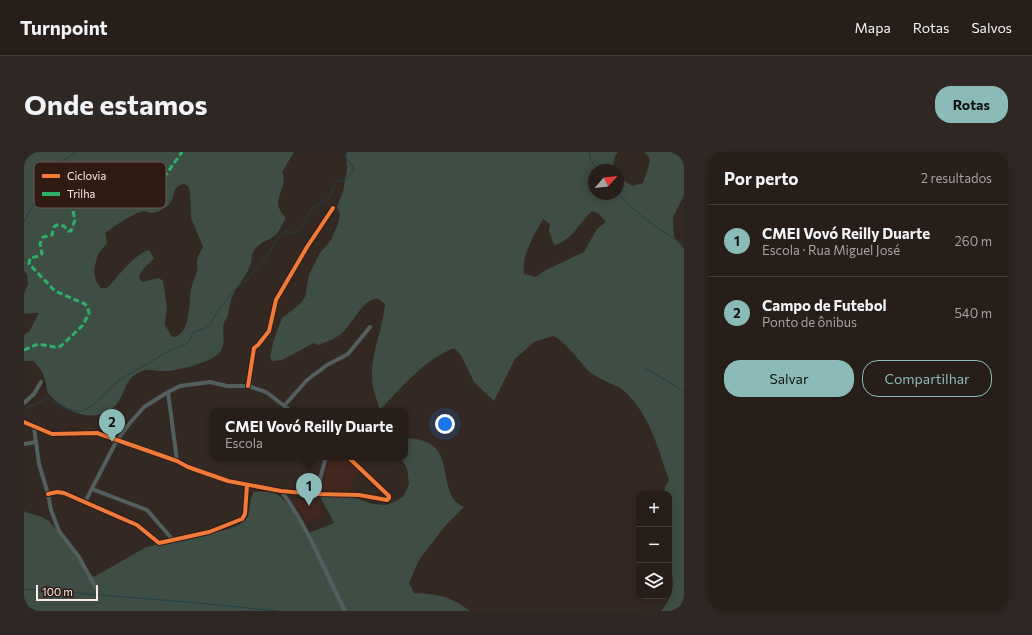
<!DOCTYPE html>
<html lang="pt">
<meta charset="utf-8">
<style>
:root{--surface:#271e1a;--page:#2f2723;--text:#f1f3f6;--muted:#a4a2a2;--line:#433c39;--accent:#8bbbb9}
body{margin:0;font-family:Commissioner,sans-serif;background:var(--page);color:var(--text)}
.controls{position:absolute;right:12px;bottom:12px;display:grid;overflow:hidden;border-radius:8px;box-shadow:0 2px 10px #0003}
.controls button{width:36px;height:36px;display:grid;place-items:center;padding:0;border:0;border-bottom:1px solid var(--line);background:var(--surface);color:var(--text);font:20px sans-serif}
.compass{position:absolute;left:564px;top:12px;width:36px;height:36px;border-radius:50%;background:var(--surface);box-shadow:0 2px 10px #0003;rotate:63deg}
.scale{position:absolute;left:12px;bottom:10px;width:62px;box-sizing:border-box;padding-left:4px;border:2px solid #fcece7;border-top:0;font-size:11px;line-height:14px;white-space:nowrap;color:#fcece7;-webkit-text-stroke:3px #301b13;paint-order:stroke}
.you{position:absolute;left:421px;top:272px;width:14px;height:14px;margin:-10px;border:3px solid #fff;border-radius:50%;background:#1a73e8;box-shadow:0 0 0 6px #1a73e833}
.badge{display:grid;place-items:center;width:26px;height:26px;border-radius:50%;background:var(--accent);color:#111;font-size:13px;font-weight:700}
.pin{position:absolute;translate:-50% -33px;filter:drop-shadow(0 1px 2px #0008)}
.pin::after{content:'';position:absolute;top:21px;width:14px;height:12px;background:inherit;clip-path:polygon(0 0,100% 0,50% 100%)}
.popup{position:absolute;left:186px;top:256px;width:198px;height:52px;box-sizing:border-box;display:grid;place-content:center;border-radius:8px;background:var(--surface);filter:drop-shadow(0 1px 3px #0005);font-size:13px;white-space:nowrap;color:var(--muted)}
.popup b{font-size:15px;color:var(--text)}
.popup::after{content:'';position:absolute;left:50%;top:100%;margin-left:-8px;border:8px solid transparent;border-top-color:var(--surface)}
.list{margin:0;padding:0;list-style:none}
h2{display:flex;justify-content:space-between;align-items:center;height:52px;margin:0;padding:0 16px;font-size:17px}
h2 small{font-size:13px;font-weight:400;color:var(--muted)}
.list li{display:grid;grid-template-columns:26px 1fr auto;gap:12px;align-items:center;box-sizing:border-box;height:72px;padding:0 16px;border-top:1px solid var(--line)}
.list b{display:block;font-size:15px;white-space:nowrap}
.list p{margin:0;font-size:13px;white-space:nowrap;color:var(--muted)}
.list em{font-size:13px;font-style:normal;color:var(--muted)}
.actions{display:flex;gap:8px;padding:12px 16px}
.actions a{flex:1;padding:9px 0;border:1px solid var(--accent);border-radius:16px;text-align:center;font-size:14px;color:var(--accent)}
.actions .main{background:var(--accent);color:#111}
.icon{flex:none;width:22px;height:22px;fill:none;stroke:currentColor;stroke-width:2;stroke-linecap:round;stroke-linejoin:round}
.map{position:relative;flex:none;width:660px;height:459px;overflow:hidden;border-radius:16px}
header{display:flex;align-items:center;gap:24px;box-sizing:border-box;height:56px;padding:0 20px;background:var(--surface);border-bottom:1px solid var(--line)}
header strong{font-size:19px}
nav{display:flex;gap:22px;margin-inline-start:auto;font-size:14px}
.intro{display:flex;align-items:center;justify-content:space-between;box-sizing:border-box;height:96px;padding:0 24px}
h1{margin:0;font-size:28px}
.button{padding:10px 18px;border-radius:16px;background:var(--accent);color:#111;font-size:14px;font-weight:700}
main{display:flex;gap:24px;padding:0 24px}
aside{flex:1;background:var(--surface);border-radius:16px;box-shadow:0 2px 10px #0003}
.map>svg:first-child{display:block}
.built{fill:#42271e}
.green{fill:#3e4e45;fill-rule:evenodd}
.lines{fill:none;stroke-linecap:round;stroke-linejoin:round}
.stream{stroke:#234047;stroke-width:1}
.street{stroke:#535e5e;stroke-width:4}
.quiet{stroke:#2db169;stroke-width:3;stroke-dasharray:6 3;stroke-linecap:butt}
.cycleway-casing{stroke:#301b13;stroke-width:6}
.cycleway{stroke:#f17a3a;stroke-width:4}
.key{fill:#301b13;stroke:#6d5a53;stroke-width:1}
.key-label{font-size:11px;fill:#fcece7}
</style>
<header>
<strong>Turnpoint</strong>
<nav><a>Mapa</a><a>Rotas</a><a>Salvos</a></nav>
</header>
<div class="intro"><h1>Onde estamos</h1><a class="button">Rotas</a></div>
<main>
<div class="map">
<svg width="660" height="459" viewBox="0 0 660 459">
<rect width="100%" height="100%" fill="#342823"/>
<g class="built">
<polygon points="305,305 318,305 335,320 325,341 296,341"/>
<polygon points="268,347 293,347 300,361 284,372"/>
</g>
<g class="green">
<path d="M0 0H270L258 20C265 33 249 45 256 58 257 61 260 64 262 66 259 71 256 77 253 82 248 87 238 89 233 95 226 101 229 107 226 114 221 127 211 135 207 148 205 154 205 160 203 166 202 167 200 169 200 171 197 181 204 193 194 202 184 211 153 219 140 219 131 219 124 216 116 220 98 228 103 243 90 255 72 271 46 262 30 247 29 246 25 243 24 241 23 239 22 235 22 232 20 222 17 216 9 209H0V183L5 180 15 161C10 160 5 163 0 161V142L4 132 3 122 0 119ZM160 32 164 34 166 39 167 66 179 95C177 100 173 104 173 110 173 113 174 116 173 119 172 125 168 131 167 137 165 150 167 184 148 185L141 173 143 155 139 129 135 126 118 130 115 126C117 116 125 113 130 106L125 98C111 101 93 126 83 136H77L72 129 70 120 71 113 74 102 83 91 81 81C91 74 108 62 119 59 122 59 125 61 128 61 132 61 139 57 142 55 154 47 145 35 160 32Z"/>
<path d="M322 0H594L591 4 588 18H570V42H594V30L600 29 609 34 619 31 626 10 625 5 620 0H660V43L649 65 650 85 660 97V459H637C648 445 653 431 645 415V342H640L641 335 645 328C634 296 625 260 598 237 594 234 589 233 585 231 579 228 571 224 566 220 555 210 543 190 529 184L510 190 491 207 470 249 450 230 437 203 430 196C400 208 378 235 356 258 353 248 348 236 348 225 347 200 359 177 361 152 359 151 356 148 354 147 342 143 327 173 319 180 313 186 302 190 294 193L290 191 258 208 248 209 246 205 250 187 258 166 276 152 281 145 285 123 296 101 307 88 314 72 316 63 313 54 319 40 323 17ZM568 59 575 62 582 70 573 77 560 100 520 119 512 125 500 122C497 103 510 84 519 67L526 72 525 79 530 93C548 89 555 71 568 59Z"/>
<path d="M381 287C387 286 394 287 400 289 428 298 416 334 432 350 434 352 438 354 440 355L421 374 395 408 385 431 390 441C414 442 426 444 446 459H0V358L1 360 18 365 25 369 47 395 61 417 70 425 122 395 205 377 216 372 224 365 227 346 230 340C237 340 246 339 252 342 264 347 275 371 282 382L310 371 294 341 329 345 349 352 362 353 370 350 379 345 385 332 383 316 376 305H381Z"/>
</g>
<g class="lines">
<g class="stream">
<polyline points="565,0 567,8 573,18"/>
<path d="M594 41C613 63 636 78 660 93"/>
<polyline points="0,70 23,28 23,23 24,20 52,0"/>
<polyline points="619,215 660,239"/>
<path d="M0 257 24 246 40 256 51 259H60L69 253 95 228 147 198 162 192 165 190 169 180 182 176 186 173 192 162 209 139 222 128 241 107 254 86 262 79 270 82 278 73 288 56 299 50 306 44 312 30 317 28H321L330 18C329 12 323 9 321 3L324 0"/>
<polyline points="0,437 164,450 254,459"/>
</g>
<g class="street">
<polyline points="224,234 230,196 234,193 245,179 252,148 283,95 309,56"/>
<polyline points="144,240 153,309"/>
<polyline points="0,251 10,242 17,230"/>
<polyline points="260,254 283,228 303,213 324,202 346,175"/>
<polyline points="339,259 339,258"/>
<polyline points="0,270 28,282 73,281 153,309 164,315 204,329 257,339 292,342 335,343 363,348 365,346 365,344 324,305"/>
<polyline points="10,275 15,312 24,342 27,358 35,379 55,405 72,436"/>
<polyline points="0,292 12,290"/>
<polyline points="68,337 123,358 149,388"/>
<path d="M257 339C284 374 301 420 321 459"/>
<polyline points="24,342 33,340 40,341 113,373 135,391 185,380 218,367 221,362 223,333"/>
<polyline points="292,342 302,305"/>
<polyline points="61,350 93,288 106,271 120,255 144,240 156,234 186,230 203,234 224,234 242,240 267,259"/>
</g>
<path class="quiet" d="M0 198 14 192 31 195 37 194 58 174 61 169 65 161 64 156 61 152 31 139 5 112 6 106 15 104 18 102 16 92 19 85 28 83 30 75 32 73 40 74 44 79H47L51 68 48 54 50 49C60 48 66 57 79 53L84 48 93 45 98 37 111 33 120 25H136L141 24 158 0"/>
<g class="cycleway-casing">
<g id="cycleway">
<polyline points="224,234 230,196 234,193 245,179 252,148 283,95 309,56"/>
<polyline points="0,270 28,282 73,281 153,309 164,315 204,329 257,339 292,342 335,343 363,348 365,346 365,344 324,305"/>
<polyline points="24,342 33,340 40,341 113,373 135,391 185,380 218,367 221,362 223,333"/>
</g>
</g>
<use href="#cycleway" class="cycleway"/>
</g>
<rect x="10" y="10" width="132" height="46" rx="6" class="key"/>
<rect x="18" y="22" width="18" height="4" fill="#f17a3a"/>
<rect x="18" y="40" width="18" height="4" fill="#2db169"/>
<g class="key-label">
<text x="43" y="28">Ciclovia</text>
<text x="43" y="46">Trilha</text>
</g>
</svg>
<div class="controls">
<button>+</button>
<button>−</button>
<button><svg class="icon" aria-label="layers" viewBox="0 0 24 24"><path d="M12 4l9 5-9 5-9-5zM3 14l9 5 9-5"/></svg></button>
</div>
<svg class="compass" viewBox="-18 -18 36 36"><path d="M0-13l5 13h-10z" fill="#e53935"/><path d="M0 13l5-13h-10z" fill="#a4a2a2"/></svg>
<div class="scale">100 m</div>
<div class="you"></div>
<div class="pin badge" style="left:285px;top:354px">1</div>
<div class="popup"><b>CMEI Vovó Reilly Duarte</b>Escola</div>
<div class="pin badge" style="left:88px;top:290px">2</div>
</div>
<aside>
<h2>Por perto<small>2 resultados</small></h2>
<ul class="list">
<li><span class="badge">1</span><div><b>CMEI Vovó Reilly Duarte</b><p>Escola · Rua Miguel José</p></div><em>260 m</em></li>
<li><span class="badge">2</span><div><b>Campo de Futebol</b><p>Ponto de ônibus</p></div><em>540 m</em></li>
</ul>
<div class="actions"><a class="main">Salvar</a><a>Compartilhar</a></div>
</aside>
</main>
